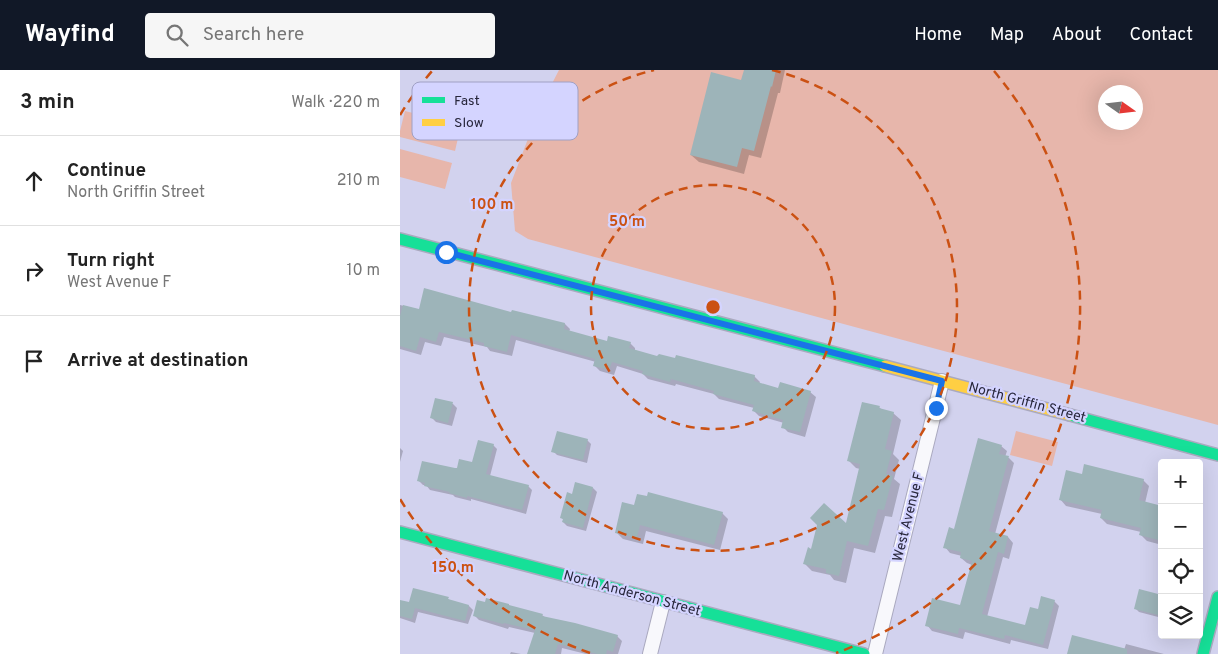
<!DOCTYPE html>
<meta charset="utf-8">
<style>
:root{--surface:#fff;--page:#f6f6f6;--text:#222;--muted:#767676;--line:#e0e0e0;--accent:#111827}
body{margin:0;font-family:Overpass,sans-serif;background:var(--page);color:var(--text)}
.controls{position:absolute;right:15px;bottom:15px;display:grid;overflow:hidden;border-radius:5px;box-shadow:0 5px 20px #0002}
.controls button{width:45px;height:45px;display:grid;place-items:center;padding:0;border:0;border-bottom:1px solid var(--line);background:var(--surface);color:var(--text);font:25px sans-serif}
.compass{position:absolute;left:698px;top:15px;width:45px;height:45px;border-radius:50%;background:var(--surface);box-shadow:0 5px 20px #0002;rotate:104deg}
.stop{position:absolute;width:15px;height:15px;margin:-11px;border:4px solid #1a73e8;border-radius:50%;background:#fff}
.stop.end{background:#1a73e8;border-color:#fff;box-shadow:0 1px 5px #0008}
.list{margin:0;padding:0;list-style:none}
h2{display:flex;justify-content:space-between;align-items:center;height:65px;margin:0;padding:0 20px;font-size:21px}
h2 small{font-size:16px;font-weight:400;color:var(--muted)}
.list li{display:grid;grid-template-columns:32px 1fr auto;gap:15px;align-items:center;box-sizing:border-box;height:90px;padding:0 20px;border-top:1px solid var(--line)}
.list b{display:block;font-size:19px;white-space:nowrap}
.list p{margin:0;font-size:16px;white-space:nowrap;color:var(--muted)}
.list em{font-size:16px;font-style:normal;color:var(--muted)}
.icon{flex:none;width:28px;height:28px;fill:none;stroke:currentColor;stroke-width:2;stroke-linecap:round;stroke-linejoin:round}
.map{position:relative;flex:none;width:818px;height:584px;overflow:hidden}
header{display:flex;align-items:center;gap:30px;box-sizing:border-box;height:70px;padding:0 25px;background:var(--accent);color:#fff}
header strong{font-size:24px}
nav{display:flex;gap:28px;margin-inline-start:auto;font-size:18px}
.search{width:350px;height:45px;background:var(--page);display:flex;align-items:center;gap:12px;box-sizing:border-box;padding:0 18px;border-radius:5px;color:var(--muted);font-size:19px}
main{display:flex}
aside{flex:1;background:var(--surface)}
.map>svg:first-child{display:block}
.green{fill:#e7b6ab;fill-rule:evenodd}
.shadow{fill:#0003}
.building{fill:#9db4b9}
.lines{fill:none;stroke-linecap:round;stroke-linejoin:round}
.street-casing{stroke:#aaa9bf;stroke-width:16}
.fast-casing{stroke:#aaa9bf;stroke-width:14}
.slow-casing{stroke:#aaa9bf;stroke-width:14}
.street{stroke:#f8f8fc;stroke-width:14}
.fast{stroke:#16e098;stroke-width:11}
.slow{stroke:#ffcf43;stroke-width:11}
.route{stroke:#1a73e8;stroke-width:6}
.ring{fill:none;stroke:#cb5113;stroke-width:2.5;stroke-dasharray:9 6}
.labels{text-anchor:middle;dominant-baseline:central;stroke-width:4.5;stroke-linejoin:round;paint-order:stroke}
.street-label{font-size:14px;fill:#27263b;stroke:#d4d4ff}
.key{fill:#d4d4ff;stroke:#a0a0c4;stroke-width:1}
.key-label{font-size:14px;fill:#27263b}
.centre{fill:#cb5113;stroke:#d4d4ff;stroke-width:2.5}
.ring-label{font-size:15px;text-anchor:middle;font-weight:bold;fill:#cb5113;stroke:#d4d4ff;stroke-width:4.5;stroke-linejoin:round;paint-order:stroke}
</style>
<header>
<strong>Wayfind</strong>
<div class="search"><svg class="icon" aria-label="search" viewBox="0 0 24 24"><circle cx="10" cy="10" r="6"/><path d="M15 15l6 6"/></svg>Search here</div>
<nav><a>Home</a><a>Map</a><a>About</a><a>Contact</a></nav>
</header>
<main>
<aside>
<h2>3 min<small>Walk · 220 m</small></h2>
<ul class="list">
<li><svg class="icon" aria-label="ahead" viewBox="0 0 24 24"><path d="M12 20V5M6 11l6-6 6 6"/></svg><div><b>Continue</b><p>North Griffin Street</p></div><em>210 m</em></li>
<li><svg class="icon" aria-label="right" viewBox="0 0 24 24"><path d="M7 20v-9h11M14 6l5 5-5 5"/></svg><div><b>Turn right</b><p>West Avenue F</p></div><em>10 m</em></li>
<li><svg class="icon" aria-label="arrive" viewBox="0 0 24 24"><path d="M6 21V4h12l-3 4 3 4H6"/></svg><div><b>Arrive at destination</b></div></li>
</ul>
</aside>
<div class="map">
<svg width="818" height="584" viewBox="0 0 818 584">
<rect width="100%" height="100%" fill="#d2d2ee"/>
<g class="green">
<path d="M159 0H818V355L128 169 115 161 111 113 141 35ZM706 22H736V52H706Z"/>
<polygon points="5,41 61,55 55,81 0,67 0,61"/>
<polygon points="0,79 52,93 45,119 0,107"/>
<polygon points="616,361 658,372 652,396 610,385"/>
</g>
<g class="shadow">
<polygon points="345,0 385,0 380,23 378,23 361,88 349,85 344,104 299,92 291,85 342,12"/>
<polygon points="0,235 20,240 112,244 165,254 170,259 169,262 208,273 230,273 235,278 235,281 258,287 354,306 360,312 359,314 379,319 410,322 416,327 405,367 388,362 383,357 384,353 359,346 354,341 354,338 319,329 314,324 276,314 275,316 248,309 243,304 217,296 214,305 200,301 195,296 196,292 116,270 112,286 90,281 87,277 44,267 41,276 25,272 21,285 0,279"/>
<polygon points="36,330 53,334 57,338 52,356 36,352 32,348"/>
<polygon points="479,337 482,340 493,343 501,350 493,384 499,390 494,409 500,414 492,447 485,446 475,483 454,478 446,513 434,510 430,505 412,501 405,494 412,480 446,456 460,399 456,398 448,390"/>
<polygon points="187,370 191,374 187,393 157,385 153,381"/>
<polygon points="93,375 97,379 90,406 128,416 132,420 126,444 71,429 71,431 55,427 53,425 30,420 26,415 23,415 19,411 58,400 73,394"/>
<polygon points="601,376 607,381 605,387 609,388 614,393 595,464 608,467 613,473 609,489 603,487 587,547 626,557 639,541 654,531 659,536 648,579 611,570 610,574 565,562 563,569 532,561 527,555 561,537 572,495 567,493 561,488 562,486 550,483 545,477 555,460"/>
<polygon points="0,378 3,381 0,392"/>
<polygon points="683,405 743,410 749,416 745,433 762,437 762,475 747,471 741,465 741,462 707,454 701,448 702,444 666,436 660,429"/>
<polygon points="193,418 197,422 186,461 167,456 163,452 164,450 162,448 173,425"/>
<polygon points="235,436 322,443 328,449 320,480 246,461 243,474 223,469 216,462"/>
<polygon points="762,526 762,548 739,542 735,538"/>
<polygon points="48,529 51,531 69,536 73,540 68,554 18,542 15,553 0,548 0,531 10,534"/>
<polygon points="74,545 142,545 146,548 217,566 222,571 218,584 186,584 162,578 161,584 128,584 135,563 109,557 108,559 79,550"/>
<polygon points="673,567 724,580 726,574 764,584 668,584"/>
<polygon points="111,582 121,584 110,584"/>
</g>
<g class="building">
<polygon points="344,0 376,0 372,17 371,16 354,81 342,78 337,97 290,85 311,2 341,10"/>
<polygon points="24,218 111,242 112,240 165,253 164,259 207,271 208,266 231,272 229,278 257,286 259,284 275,288 276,285 355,305 354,311 378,318 380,312 411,321 400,362 381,358 383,350 352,341 354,335 313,324 314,321 271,309 270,312 242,304 243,301 212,292 209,300 193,296 195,289 111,265 107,282 84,276 84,273 39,262 36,272 20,267 16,281 0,276 0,246 3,235 19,239"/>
<polygon points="35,328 53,332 48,353 30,348"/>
<polygon points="462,332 480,336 479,338 494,342 485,379 492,381 486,404 493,406 484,440 478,439 468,476 447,471 439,506 426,503 426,499 403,494 408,477 411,479 417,455 410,448 424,433 446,453 460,394 447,391"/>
<polygon points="157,361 188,369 183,390 151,382"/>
<polygon points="578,368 602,375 599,384 609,386 589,461 608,466 604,484 598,482 582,544 625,555 630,537 638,539 641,526 655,530 643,575 605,565 604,569 559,558 558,564 525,556 532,528 560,535 572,491 560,488 561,482 543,478 549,457 554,459"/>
<polygon points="78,370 94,374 86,404 129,415 122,440 67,426 67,428 49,423 50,422 24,416 25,413 17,411 22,391 55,398 57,398 59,389 72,392"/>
<polygon points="684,394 744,409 739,430 762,436 762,471 739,465 741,458 700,448 702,440 659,430 666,400 682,404"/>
<polygon points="175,412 193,417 183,458 162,452 163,449 160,448 167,422 172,424"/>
<polygon points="248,422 323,442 314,475 240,455 237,468 215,463 222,432 234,435 237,424 247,426"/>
<polygon points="13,518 49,527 48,529 69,535 65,551 15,538 12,549 0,546 0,530 9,532"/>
<polygon points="739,519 762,525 762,546 734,539"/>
<polygon points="86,528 109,534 109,535 143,544 142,546 175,553 218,565 213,582 207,580 206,584 197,584 158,574 155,584 127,584 135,560 104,553 103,554 73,546 77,530 85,532"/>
<polygon points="672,565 727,579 727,584 667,584"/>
</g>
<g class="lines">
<g class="street-casing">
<g id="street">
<polyline points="250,584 263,532"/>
<polyline points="475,584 542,311"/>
</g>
</g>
<g class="fast-casing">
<g id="fast">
<polyline points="0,169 485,296"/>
<polyline points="670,345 818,385"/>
<polyline points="0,462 464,584"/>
<polyline points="803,584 818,527"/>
</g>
</g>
<g class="slow-casing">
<polyline id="slow" points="485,296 670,345"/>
</g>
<use href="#street" class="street"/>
<use href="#fast" class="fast"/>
<use href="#slow" class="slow"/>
</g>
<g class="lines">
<polyline class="route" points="46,182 542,311 536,338"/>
</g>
<g class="ring">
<circle cx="313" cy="237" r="122"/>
<path d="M372 0A244 244 0 1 1 254 0"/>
<path d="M190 583A367 367 0 0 1 0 429M0 45A367 367 0 0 1 32 1M594 1A367 367 0 0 1 436 583"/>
</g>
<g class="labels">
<g class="street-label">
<text transform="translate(627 333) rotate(15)">North Griffin Street</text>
<text transform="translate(509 447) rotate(-76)">West Avenue F</text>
<text transform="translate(232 524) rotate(15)">North Anderson Street</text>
</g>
</g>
<rect x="12" y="12" width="166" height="58" rx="8" class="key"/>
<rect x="22" y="27" width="23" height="6" fill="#16e098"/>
<rect x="22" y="49" width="23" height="7" fill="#ffcf43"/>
<g class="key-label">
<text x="54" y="35">Fast</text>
<text x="54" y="57">Slow</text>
</g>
<circle cx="313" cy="237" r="8" class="centre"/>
<g class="ring-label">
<text x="92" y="139">100 m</text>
<text x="227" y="156">50 m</text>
<text x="53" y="502">150 m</text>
</g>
</svg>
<div class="controls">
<button>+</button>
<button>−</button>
<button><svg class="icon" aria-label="locate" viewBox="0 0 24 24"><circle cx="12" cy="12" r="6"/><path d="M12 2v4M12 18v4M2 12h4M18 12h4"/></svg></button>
<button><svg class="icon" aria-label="layers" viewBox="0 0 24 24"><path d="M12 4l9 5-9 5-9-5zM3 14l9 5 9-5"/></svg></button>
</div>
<svg class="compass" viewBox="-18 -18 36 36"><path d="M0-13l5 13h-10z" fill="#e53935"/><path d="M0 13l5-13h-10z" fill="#767676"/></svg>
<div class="stop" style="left:46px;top:182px"></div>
<div class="stop end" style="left:536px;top:338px"></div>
</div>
</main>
